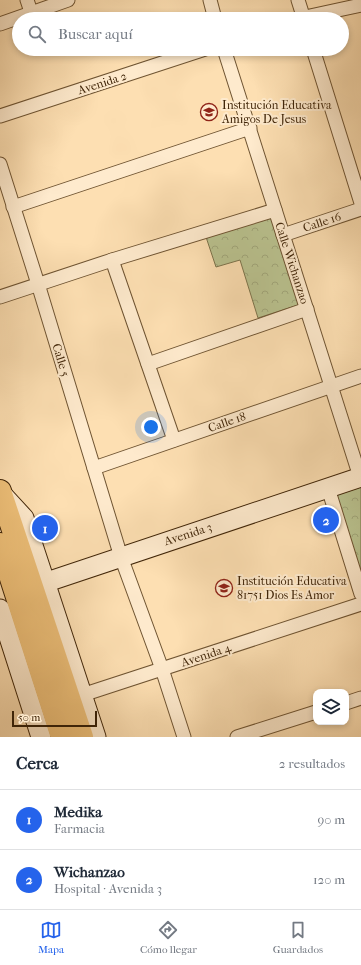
<!DOCTYPE html>
<html lang="es">
<meta charset="utf-8">
<style>
:root{--surface:#fff;--page:#f6f6f7;--text:#1f2937;--muted:#747a83;--line:#e0e1e3;--accent:#2563eb}
body{margin:0;font-family:"IM FELL French Canon",serif;background:var(--page);color:var(--text)}
.controls{position:absolute;right:12px;bottom:12px;display:grid;overflow:hidden;border-radius:8px;box-shadow:0 2px 6px #0003}
.controls button{width:36px;height:36px;display:grid;place-items:center;padding:0;border:0;border-bottom:1px solid var(--line);background:var(--surface);color:var(--text);font:20px sans-serif}
.scale{position:absolute;left:12px;bottom:10px;width:85px;box-sizing:border-box;padding-left:4px;border:2px solid #402508;border-top:0;font-size:11px;line-height:14px;white-space:nowrap;color:#402508;-webkit-text-stroke:3px #feeacd;paint-order:stroke}
.you{position:absolute;left:151px;top:427px;width:14px;height:14px;margin:-10px;border:3px solid #fff;border-radius:50%;background:#1a73e8;box-shadow:0 0 0 6px #1a73e833}
.badge{display:grid;place-items:center;width:26px;height:26px;border-radius:50%;background:var(--accent);color:#fff;font-size:13px;font-weight:700}
.pin{position:absolute;translate:-50% -50%;border:2px solid #fff;box-shadow:0 1px 4px #0006}
.list{margin:0;padding:0;list-style:none}
h2{display:flex;justify-content:space-between;align-items:center;height:52px;margin:0;padding:0 16px;font-size:17px}
h2 small{font-size:13px;font-weight:400;color:var(--muted)}
.list li{display:grid;grid-template-columns:26px 1fr auto;gap:12px;align-items:center;box-sizing:border-box;height:60px;padding:0 16px;border-top:1px solid var(--line)}
.list b{display:block;font-size:15px;white-space:nowrap}
.list p{margin:0;font-size:13px;white-space:nowrap;color:var(--muted)}
.list em{font-size:13px;font-style:normal;color:var(--muted)}
.icon{flex:none;width:22px;height:22px;fill:none;stroke:currentColor;stroke-width:2;stroke-linecap:round;stroke-linejoin:round}
.map{position:relative;flex:none;width:361px;height:737px;overflow:hidden}
.search{position:absolute;background:var(--surface);box-shadow:0 2px 6px #0003;left:12px;right:12px;top:12px;height:44px;display:flex;align-items:center;gap:10px;box-sizing:border-box;padding:0 14px;border-radius:22px;color:var(--muted);font-size:15px}
.sheet{height:172px;background:var(--surface)}
nav{display:flex;justify-content:space-around;align-items:center;box-sizing:border-box;height:56px;border-top:1px solid var(--line);background:var(--surface);font-size:11px;color:var(--muted)}
nav a{display:grid;justify-items:center;gap:2px}
nav .on{color:var(--accent)}
.map>svg:first-child{display:block}
.park{fill:url(#park-crowns);stroke:#7d744c}
.lines{fill:none;stroke-linecap:round;stroke-linejoin:round}
.street-casing{stroke:#6f5432;stroke-width:15}
.secondary-casing{stroke:#402508;stroke-width:21}
.highway-casing{stroke:#402508;stroke-width:24}
.street{stroke:#feeacd;stroke-width:13}
.secondary{stroke:#feeacd;stroke-width:19}
.highway{stroke:#eec079;stroke-width:22}
.labels{text-anchor:middle;dominant-baseline:central;stroke-width:4;stroke-linejoin:round;paint-order:stroke}
.street-label{font-size:12px;fill:#402508;stroke:#feeacd}
.poi-label{font-size:12px;fill:#402508;stroke:#feeacd;text-anchor:start}
</style>
<div class="map">
<svg width="361" height="737" viewBox="0 0 361 737">
<defs>
<pattern id="park-crowns" width="20" height="18" patternUnits="userSpaceOnUse"><rect width="20" height="18" fill="#bac390"/><path d="M2 6a3 3 0 1 1 6 0M12 15a3 3 0 1 1 6 0" fill="none" stroke="#a1a77b"/></pattern>
</defs>
<rect width="100%" height="100%" fill="#fddfb2"/>
<filter id="stains"><feTurbulence type="fractalNoise" baseFrequency=".005" numOctaves="4"/><feColorMatrix values="0 0 0 0 .2 0 0 0 0 .09 0 0 0 0 .02 0 0 0 .5 -.17"/></filter>
<radialGradient id="worn" r=".72"><stop offset=".6" stop-color="#630" stop-opacity="0"/><stop offset="1" stop-color="#630" stop-opacity=".3"/></radialGradient>
<g class="park">
<polygon points="273,216 301,304 258,318 240,260 216,267 206,237"/>
<polygon points="361,487 361,580 334,495"/>
</g>
<g class="lines">
<g class="street-casing">
<g id="street">
<polyline points="27,0 31,12"/>
<polyline points="210,0 215,19"/>
<polyline points="298,0 304,19"/>
<polyline points="296,19 361,5"/>
<polyline points="0,24 68,0"/>
<polyline points="224,49 360,477"/>
<polyline points="313,49 361,203"/>
<polyline points="0,116 205,49"/>
<polyline points="0,164 38,284 121,557 162,669 184,737"/>
<polyline points="13,207 250,128"/>
<polyline points="283,235 361,209"/>
<polyline points="112,260 174,440"/>
<polyline points="0,297 112,260 275,210"/>
<polyline points="148,364 307,309"/>
<polyline points="94,468 361,376"/>
<polyline points="328,488 361,594"/>
<polyline points="76,697 361,604"/>
<polyline points="346,703 361,698"/>
<polyline points="237,737 316,712"/>
</g>
</g>
<g class="secondary-casing">
<g id="secondary">
<polyline points="1,493 24,518 96,737"/>
<polyline points="17,592 361,477"/>
<polyline points="0,609 41,737"/>
</g>
</g>
<g class="highway-casing">
<g id="highway">
<polyline points="0,491 82,737"/>
<polyline points="0,544 62,737"/>
</g>
</g>
<use href="#street" class="street"/>
<use href="#secondary" class="secondary"/>
<use href="#highway" class="highway"/>
</g>
<defs>
<g id="school-ring" transform="scale(0.9)"><circle r="9.5" fill="#feeacd" stroke="#8f2418" stroke-width="1.5"/><path d="M0-5L7-2L0 1L-7-2ZM-4 1L0 2.5L4 1V4Q0 6-4 4Z" fill="#8f2418"/></g>
</defs>
<g fill-rule="evenodd">
<use href="#school-ring" x="209" y="112"/>
<use href="#school-ring" x="224" y="588"/>
</g>
<g class="labels">
<g class="street-label">
<text transform="translate(102 83) rotate(-18)">Avenida 2</text>
<text transform="translate(322 222) rotate(-18)">Calle 16</text>
<text transform="translate(292 263) rotate(72)">Calle Wichanzao</text>
<text transform="translate(61 360) rotate(73)">Calle 5</text>
<text transform="translate(227 422) rotate(-19)">Calle 18</text>
<text transform="translate(188 534) rotate(-18)">Avenida 3</text>
<text transform="translate(206 655) rotate(-18)">Avenida 4</text>
</g>
<g class="poi-label">
<text x="222" y="105">Institución Educativa<tspan x="222" dy="14">Amigos De Jesus</tspan></text>
<text x="237" y="581">Institución Educativa<tspan x="237" dy="14">81751 Dios Es Amor</tspan></text>
</g>
</g>
<rect width="100%" height="100%" filter="url(#stains)"/>
<rect width="100%" height="100%" fill="url(#worn)"/>
</svg>
<div class="controls">
<button><svg class="icon" aria-label="layers" viewBox="0 0 24 24"><path d="M12 4l9 5-9 5-9-5zM3 14l9 5 9-5"/></svg></button>
</div>
<div class="scale">50 m</div>
<div class="you"></div>
<div class="pin badge" style="left:45px;top:528px">1</div>
<div class="pin badge" style="left:326px;top:520px">2</div>
<div class="search"><svg class="icon" aria-label="search" viewBox="0 0 24 24"><circle cx="10" cy="10" r="6"/><path d="M15 15l6 6"/></svg>Buscar aquí</div>
</div>
<section class="sheet">
<h2>Cerca<small>2 resultados</small></h2>
<ul class="list">
<li><span class="badge">1</span><div><b>Medika</b><p>Farmacia</p></div><em>90 m</em></li>
<li><span class="badge">2</span><div><b>Wichanzao</b><p>Hospital · Avenida 3</p></div><em>120 m</em></li>
</ul>
</section>
<nav>
<a class="on"><svg class="icon" aria-label="map" viewBox="0 0 24 24"><path d="M3 6l6-2 6 2 6-2v14l-6 2-6-2-6 2zM9 4v14M15 6v14"/></svg>Mapa</a>
<a><svg class="icon" aria-label="directions" viewBox="0 0 24 24"><path d="M12 3l9 9-9 9-9-9zM9 14v-3h6M13 9l2 2-2 2"/></svg>Cómo llegar</a>
<a><svg class="icon" aria-label="saved" viewBox="0 0 24 24"><path d="M7 4h10v16l-5-4-5 4z"/></svg>Guardados</a>
</nav>
